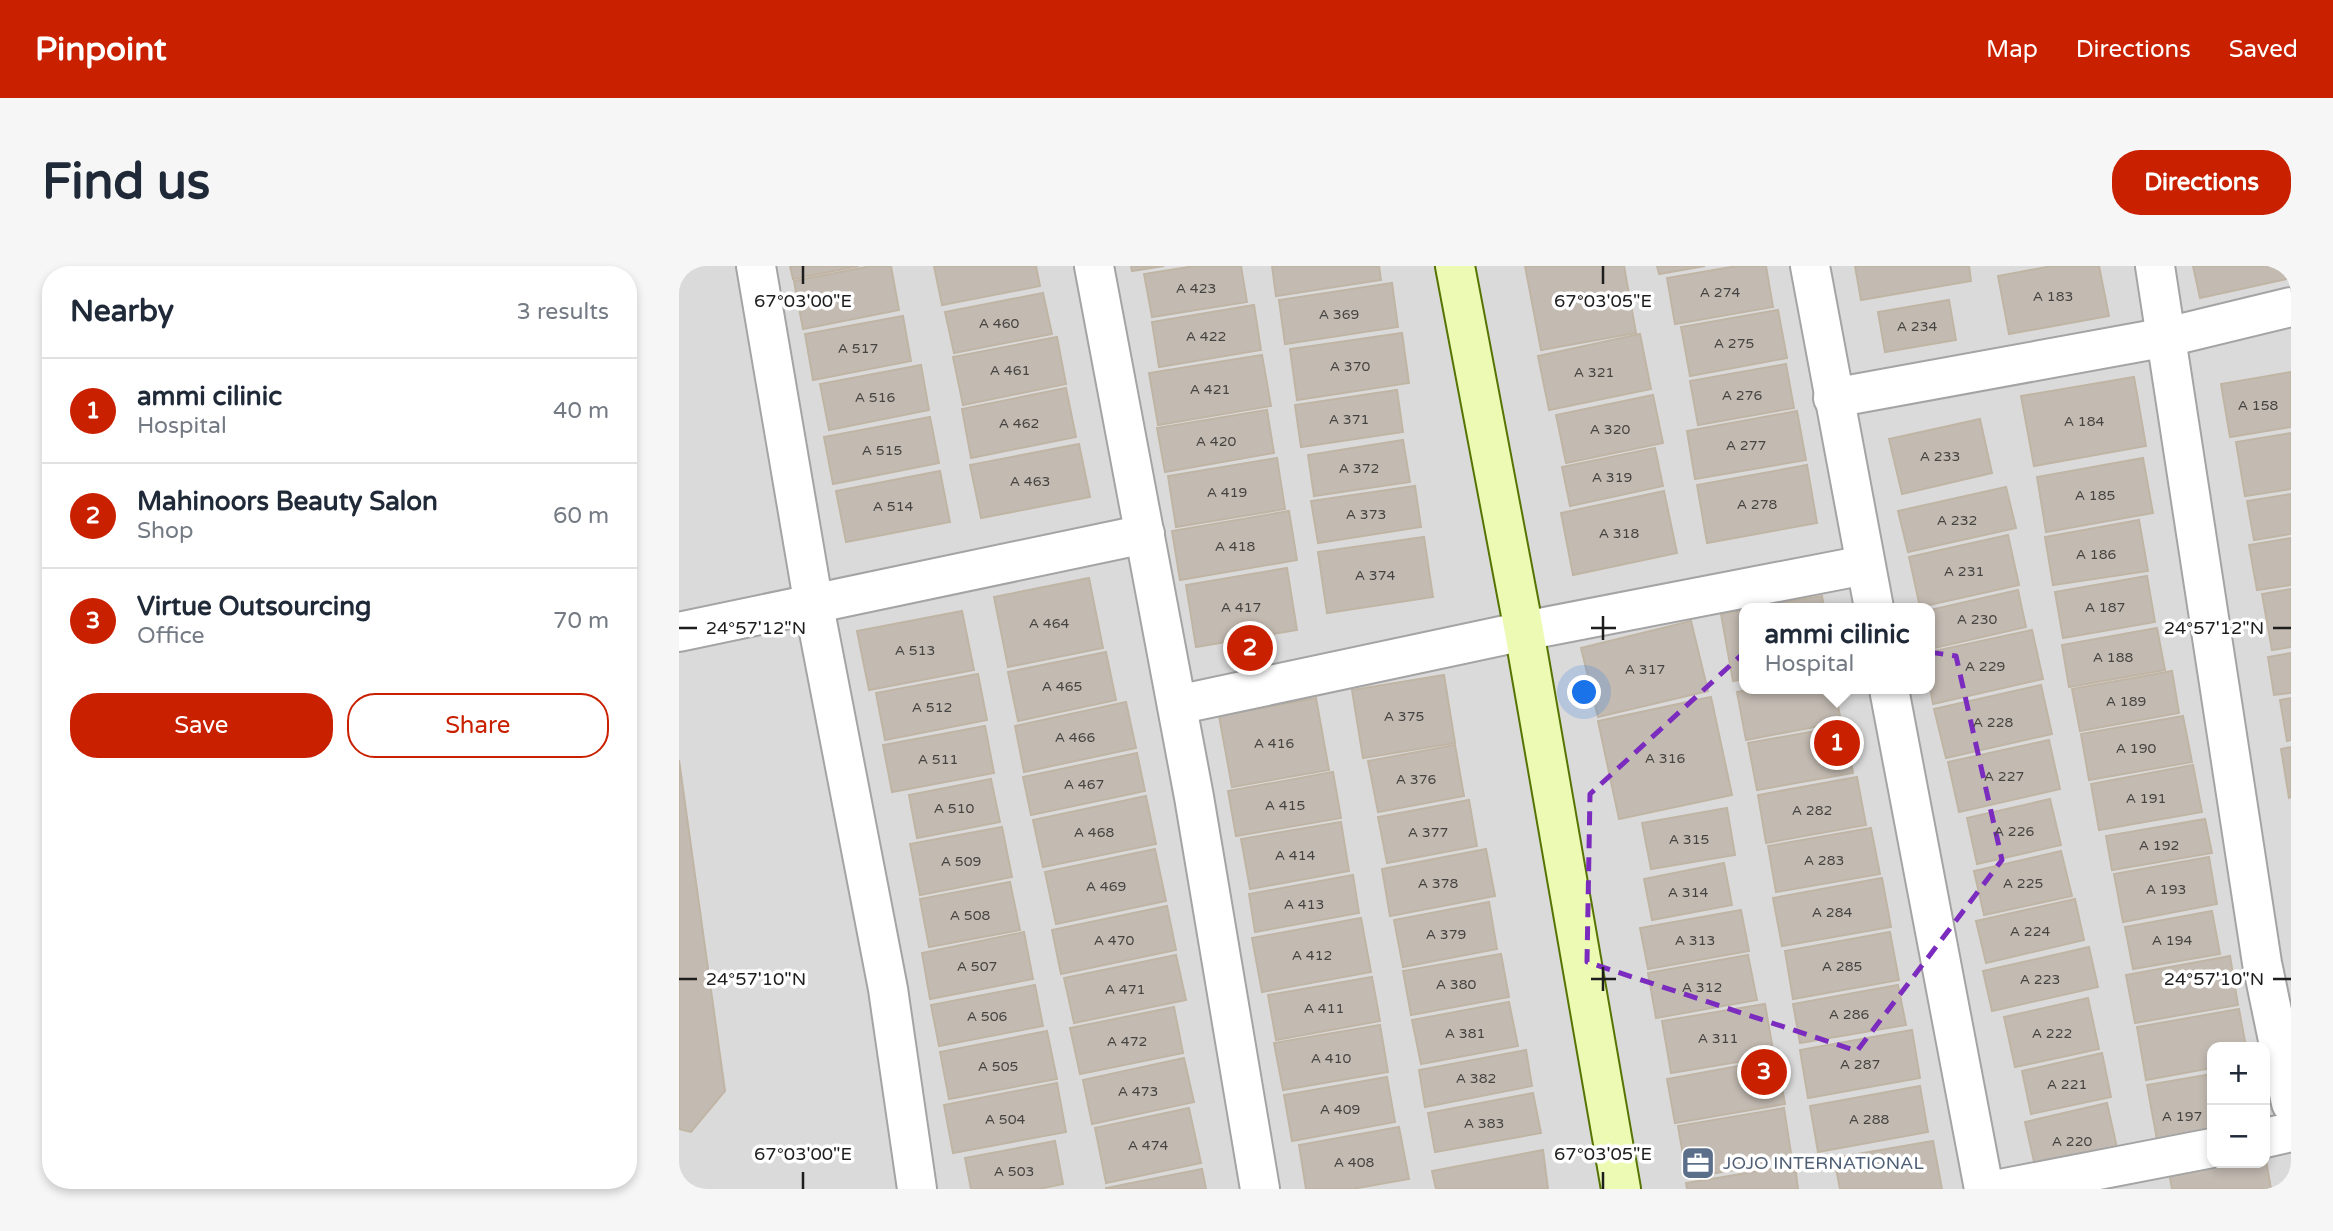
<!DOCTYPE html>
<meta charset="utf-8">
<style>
:root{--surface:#fff;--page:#f6f6f7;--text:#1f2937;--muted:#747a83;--line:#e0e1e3;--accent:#c92000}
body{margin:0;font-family:"Varela Round",sans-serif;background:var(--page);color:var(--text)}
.controls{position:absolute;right:21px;bottom:21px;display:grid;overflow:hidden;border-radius:14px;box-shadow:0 4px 10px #0003}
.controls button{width:63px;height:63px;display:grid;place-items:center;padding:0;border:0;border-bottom:2px solid var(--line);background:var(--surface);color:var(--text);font:35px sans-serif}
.you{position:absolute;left:906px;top:427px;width:24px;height:24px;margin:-18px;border:5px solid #fff;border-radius:50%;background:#1a73e8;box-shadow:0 0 0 10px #1a73e833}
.badge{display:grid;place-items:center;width:46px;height:46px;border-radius:50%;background:var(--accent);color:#fff;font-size:23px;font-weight:700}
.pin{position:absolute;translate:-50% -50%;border:4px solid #fff;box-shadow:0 2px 7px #0006}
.popup{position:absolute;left:1060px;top:337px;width:196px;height:91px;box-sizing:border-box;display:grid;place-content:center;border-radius:14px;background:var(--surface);filter:drop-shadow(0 2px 5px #0005);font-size:23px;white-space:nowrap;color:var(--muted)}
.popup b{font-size:26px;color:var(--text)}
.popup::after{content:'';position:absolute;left:50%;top:100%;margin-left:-14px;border:14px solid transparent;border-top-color:var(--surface)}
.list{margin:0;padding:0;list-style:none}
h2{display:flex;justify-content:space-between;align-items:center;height:91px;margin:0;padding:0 28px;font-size:30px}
h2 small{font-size:23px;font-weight:400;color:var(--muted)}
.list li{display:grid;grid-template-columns:46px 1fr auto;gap:21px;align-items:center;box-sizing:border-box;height:105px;padding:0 28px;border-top:2px solid var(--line)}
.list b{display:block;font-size:26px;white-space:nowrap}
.list p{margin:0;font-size:23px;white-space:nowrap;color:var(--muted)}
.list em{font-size:23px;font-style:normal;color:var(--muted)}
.actions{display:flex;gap:14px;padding:21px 28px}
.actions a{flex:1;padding:16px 0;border:2px solid var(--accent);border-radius:28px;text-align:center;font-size:24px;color:var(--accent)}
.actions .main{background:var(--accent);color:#fff}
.map{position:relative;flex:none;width:1612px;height:923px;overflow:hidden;border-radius:28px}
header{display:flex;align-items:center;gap:42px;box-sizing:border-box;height:98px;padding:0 35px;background:var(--accent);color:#fff}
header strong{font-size:33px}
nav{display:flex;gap:38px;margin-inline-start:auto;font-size:24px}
.intro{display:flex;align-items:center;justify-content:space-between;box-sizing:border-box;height:168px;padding:0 42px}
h1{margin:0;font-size:49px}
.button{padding:18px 32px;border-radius:28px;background:var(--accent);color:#fff;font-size:24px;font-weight:700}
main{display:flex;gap:42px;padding:0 42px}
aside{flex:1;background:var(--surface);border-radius:28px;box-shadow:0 4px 10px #0003}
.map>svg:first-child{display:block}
.residential{fill:#dbdada;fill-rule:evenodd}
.building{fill:#c3bbb2;stroke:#c0b5a4;stroke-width:2}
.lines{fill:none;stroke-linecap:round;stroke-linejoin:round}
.street-casing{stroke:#a4a4a4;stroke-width:42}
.secondary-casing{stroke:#567403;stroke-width:42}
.street{stroke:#fff;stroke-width:38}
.secondary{stroke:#ecfab4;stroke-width:38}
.marked{fill:none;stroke:#7b2cbf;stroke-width:5;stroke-dasharray:14 9;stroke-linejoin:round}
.ticks{fill:none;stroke:#1d1d1d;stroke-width:2.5}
.labels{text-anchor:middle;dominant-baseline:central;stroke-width:7;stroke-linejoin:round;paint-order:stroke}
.number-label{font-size:14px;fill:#464442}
.service-label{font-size:18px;fill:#4e5e75;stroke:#fff;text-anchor:start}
.ticks-label{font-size:18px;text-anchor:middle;fill:#1d1d1d;stroke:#fff;stroke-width:7;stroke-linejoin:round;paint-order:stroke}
</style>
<header>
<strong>Pinpoint</strong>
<nav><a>Map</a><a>Directions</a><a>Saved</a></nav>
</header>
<div class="intro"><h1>Find us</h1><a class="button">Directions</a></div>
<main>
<aside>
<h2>Nearby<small>3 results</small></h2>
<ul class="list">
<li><span class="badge">1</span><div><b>ammi cilinic</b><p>Hospital</p></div><em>40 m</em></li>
<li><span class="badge">2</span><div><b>Mahinoors Beauty Salon</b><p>Shop</p></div><em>60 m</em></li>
<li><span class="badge">3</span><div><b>Virtue Outsourcing</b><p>Office</p></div><em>70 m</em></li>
</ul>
<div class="actions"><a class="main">Save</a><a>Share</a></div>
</aside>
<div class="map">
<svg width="1612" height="923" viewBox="0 0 1612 923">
<rect width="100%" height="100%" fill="#eeece2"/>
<path class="residential" d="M0 0H1612V923H0ZM1065 342H1251V423H1065ZM1533 781H1586V897H1533Z"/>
<g class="building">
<polygon points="111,0 180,0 114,13"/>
<polygon points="192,0 212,0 220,44 124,63 115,15"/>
<polygon points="255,0 357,0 361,20 263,39"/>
<polygon points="452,0 485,0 453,5"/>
<polygon points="516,0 562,0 568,36 473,51 465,8"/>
<polygon points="593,0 700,0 702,14 597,30"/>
<polygon points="846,0 945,0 957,67 862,84"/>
<polygon points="978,0 1026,0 980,8"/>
<polygon points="1058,0 1087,0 1094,41 996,58 988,12"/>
<polygon points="1176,0 1290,0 1292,15 1182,34"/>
<polygon points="1373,0 1420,0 1430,50 1330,68 1319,10"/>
<polygon points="1514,0 1612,0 1612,12 1521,32"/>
<polygon points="713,17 719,61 606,78 600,34"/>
<polygon points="364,27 373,68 275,87 266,46"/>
<polygon points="1270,34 1277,74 1206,86 1199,46"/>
<polygon points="575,39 582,84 480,101 473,56"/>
<polygon points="1099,44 1108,92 1011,110 1002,61"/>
<polygon points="224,50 232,95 134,114 126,68"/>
<polygon points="723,67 730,117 618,134 611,83"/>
<polygon points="961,68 972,123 870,144 859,90"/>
<polygon points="378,71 387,118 284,139 274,91"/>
<polygon points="583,89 592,140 479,159 470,107"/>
<polygon points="1107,98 1115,142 1019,159 1011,115"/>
<polygon points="242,99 250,144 150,164 141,118"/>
<polygon points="1612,106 1612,161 1551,171 1542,118"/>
<polygon points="1455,111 1467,180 1355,200 1342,130"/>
<polygon points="387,122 397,171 292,192 283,143"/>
<polygon points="718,124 724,166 622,181 616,139"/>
<polygon points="974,129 984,177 887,197 877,149"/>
<polygon points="588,144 595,187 486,206 478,162"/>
<polygon points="1118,145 1127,194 1016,213 1008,165"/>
<polygon points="251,151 260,197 154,218 145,171"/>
<polygon points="1301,153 1313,207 1223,228 1210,173"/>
<polygon points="1612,167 1612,223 1566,230 1557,176"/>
<polygon points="724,174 731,216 635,230 629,189"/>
<polygon points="400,178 411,231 302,252 291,199"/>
<polygon points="976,182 984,220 891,240 883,201"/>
<polygon points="598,192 606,243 497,261 489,210"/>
<polygon points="1464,192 1474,247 1367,266 1358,211"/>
<polygon points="1128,199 1138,257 1028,277 1018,219"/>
<polygon points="261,205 271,256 167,276 157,225"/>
<polygon points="736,220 742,261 639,277 632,235"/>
<polygon points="1327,221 1337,262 1229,286 1219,245"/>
<polygon points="985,225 998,287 894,309 882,247"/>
<polygon points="1612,228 1612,268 1575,274 1568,235"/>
<polygon points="610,245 618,294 501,314 493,265"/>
<polygon points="1460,254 1469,305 1374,319 1366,271"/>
<polygon points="1329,269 1340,319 1241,341 1230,291"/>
<polygon points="745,271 754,331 648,347 639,286"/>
<polygon points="1612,272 1612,319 1578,324 1570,279"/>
<polygon points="608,302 618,364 517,381 507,319"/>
<polygon points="1468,310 1476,356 1384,372 1376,326"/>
<polygon points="410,312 424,382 329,401 315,331"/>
<polygon points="1612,323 1612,381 1593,384 1583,328"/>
<polygon points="1339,324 1347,361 1251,383 1251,344"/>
<polygon points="1143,330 1145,342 1073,342"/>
<polygon points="1065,344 1065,413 1054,415 1042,348"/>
<polygon points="283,345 295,404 190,424 178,365"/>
<polygon points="1012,355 1029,425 919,451 902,382"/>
<polygon points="1478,362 1486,404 1390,421 1383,379"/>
<polygon points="1353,364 1364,413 1254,438 1251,422 1251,386"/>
<polygon points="427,386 437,434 339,455 329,406"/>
<polygon points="1612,387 1612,427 1595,429 1589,391"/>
<polygon points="1493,405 1500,447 1401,465 1393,423"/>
<polygon points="299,408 308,454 206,474 197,427"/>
<polygon points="765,409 776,477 684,492 673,424"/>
<polygon points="1362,419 1373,468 1267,492 1255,443"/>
<polygon points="1073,423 1156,423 1162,456 1067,474 1058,426"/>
<polygon points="1032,431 1053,529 940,553 919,455"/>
<polygon points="637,432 650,504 553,521 540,450"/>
<polygon points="1612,432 1612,474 1608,475 1601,434"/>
<polygon points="447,436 457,482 345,506 336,460"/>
<polygon points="1504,450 1513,496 1410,514 1402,468"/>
<polygon points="306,460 315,507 213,526 204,479"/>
<polygon points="1165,460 1174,507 1078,524 1069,477"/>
<polygon points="1370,474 1381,523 1280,546 1269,496"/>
<polygon points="776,479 785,530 699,546 689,495"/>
<polygon points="1612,481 1612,531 1610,532 1602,483"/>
<polygon points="458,487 466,525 352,549 344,511"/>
<polygon points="0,494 46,825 12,866 0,863"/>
<polygon points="1514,499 1523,546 1420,564 1412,518"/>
<polygon points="654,506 662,552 557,570 549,525"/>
<polygon points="1178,511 1187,559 1087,577 1079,529"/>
<polygon points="312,513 321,556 238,572 230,529"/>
<polygon points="467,530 477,578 364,601 354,554"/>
<polygon points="1371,533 1382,579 1298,598 1288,552"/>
<polygon points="790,534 798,580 708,597 699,551"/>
<polygon points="1048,542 1056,589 972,603 963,557"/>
<polygon points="1526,553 1533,587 1433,604 1427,570"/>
<polygon points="662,556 670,605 571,623 562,573"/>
<polygon points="323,561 333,611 241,629 231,578"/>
<polygon points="1192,562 1201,608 1097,626 1089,580"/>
<polygon points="476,583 487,635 377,658 366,606"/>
<polygon points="807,583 816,630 711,650 703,603"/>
<polygon points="1382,585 1393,630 1305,649 1295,605"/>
<polygon points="1530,591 1538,638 1444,656 1435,608"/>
<polygon points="1045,597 1053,639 973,654 965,613"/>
<polygon points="674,609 680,647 576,666 570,628"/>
<polygon points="1203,612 1212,661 1103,680 1094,632"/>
<polygon points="331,616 341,664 250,681 241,633"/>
<polygon points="1396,633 1405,674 1307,697 1297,655"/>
<polygon points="810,636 818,683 724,701 715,654"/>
<polygon points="488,640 497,684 382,708 373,664"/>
<polygon points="1062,644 1070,685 969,703 961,662"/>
<polygon points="1533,645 1541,688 1454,703 1446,661"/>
<polygon points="682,652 692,706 583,726 573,672"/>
<polygon points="345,666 354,713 251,733 243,687"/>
<polygon points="1211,666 1220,714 1114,733 1106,685"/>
<polygon points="1410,681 1419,721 1313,745 1304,705"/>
<polygon points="822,688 830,731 732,749 724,705"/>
<polygon points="497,689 507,734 395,757 385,712"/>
<polygon points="1069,689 1078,734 977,752 969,707"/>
<polygon points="1551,690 1559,739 1456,757 1447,709"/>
<polygon points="693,711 701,755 597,774 589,729"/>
<polygon points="356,719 364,760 260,780 252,739"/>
<polygon points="1219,719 1227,759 1121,777 1114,738"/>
<polygon points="1409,732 1420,783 1336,801 1325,751"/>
<polygon points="830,736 839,780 742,798 733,754"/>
<polygon points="1086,738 1095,790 992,807 983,755"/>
<polygon points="495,741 504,787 401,808 391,762"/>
<polygon points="1560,743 1567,781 1533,781 1533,802 1467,814 1458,761"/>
<polygon points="701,759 709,806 604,824 595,777"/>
<polygon points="1233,764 1241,812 1129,832 1121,784"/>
<polygon points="368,765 378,813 270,833 261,786"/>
<polygon points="847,784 853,820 746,841 740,804"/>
<polygon points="1423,787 1432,831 1352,848 1343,805"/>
<polygon points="505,792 515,836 413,858 404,814"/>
<polygon points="1098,793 1106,838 996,857 988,813"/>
<polygon points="1533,808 1533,881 1481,890 1468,819"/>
<polygon points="708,811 716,856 613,875 605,829"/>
<polygon points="378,817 387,866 274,887 265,839"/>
<polygon points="1241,820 1249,866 1139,886 1131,840"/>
<polygon points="854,827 862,867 756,886 749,847"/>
<polygon points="1428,837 1441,895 1359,913 1346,856"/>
<polygon points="510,842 522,897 427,917 416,862"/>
<polygon points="1105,842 1113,894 1008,912 999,860"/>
<polygon points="720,861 730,913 673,923 627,923 620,879"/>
<polygon points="376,875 384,918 360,923 292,923 286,892"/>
<polygon points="1254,875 1263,923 1161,923 1155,892"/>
<polygon points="864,884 869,923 757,923 753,905"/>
<polygon points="1586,888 1592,923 1493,923 1488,895 1586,897"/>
<polygon points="1116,899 1119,923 1008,923 1007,917"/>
<polygon points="523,903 527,923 427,923 427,922"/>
</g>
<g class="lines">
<g class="street-casing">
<g id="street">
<polyline points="77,0 135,340 209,723 238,923"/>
<polyline points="415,0 515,531 581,923"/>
<polyline points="1131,0 1195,342"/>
<polyline points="1476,0 1583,697 1612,837"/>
<polyline points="1154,132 1488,71 1612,41"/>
<polyline points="0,366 466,268"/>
<polyline points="1210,423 1305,923"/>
<polyline points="498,439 845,365 1186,299"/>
<polyline points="1586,872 1612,866"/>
<polyline points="1321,923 1533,882"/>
</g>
</g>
<g class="secondary-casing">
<polyline id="secondary" points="776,0 845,365 942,923"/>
</g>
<use href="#street" class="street"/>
<use href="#secondary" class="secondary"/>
</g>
<path class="marked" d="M1091 363 1277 390 1323 594 1178 785 908 696 911 528Z"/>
<path class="ticks" d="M124 0V18M924 0V18M924 350V374M0 362H18M912 362H937M1594 362H1612M924 701V725M0 713H18M912 713H937M1594 713H1612M124 906V923M924 906V923"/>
<defs>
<g id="office-square" transform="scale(1.75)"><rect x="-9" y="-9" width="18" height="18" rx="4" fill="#5c6f8a" stroke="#fff"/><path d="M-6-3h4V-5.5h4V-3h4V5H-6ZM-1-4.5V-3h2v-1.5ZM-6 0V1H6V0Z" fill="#fff"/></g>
</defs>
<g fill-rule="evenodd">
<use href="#office-square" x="1019" y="897"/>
</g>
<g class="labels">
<g class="number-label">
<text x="517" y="22">A 423</text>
<text x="1041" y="26">A 274</text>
<text x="1374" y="30">A 183</text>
<text x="660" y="48">A 369</text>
<text x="320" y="57">A 460</text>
<text x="1238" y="60">A 234</text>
<text x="527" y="70">A 422</text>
<text x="1055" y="77">A 275</text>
<text x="179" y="82">A 517</text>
<text x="671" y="100">A 370</text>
<text x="331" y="104">A 461</text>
<text x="915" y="106">A 321</text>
<text x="531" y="123">A 421</text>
<text x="1063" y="129">A 276</text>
<text x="196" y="131">A 516</text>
<text x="1579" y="139">A 158</text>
<text x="670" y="153">A 371</text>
<text x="1405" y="155">A 184</text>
<text x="340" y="157">A 462</text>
<text x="931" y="163">A 320</text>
<text x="537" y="175">A 420</text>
<text x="1067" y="179">A 277</text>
<text x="203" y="184">A 515</text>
<text x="1261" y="190">A 233</text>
<text x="680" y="202">A 372</text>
<text x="933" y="211">A 319</text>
<text x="351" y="215">A 463</text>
<text x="548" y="226">A 419</text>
<text x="1416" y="229">A 185</text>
<text x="1078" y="238">A 278</text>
<text x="214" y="240">A 514</text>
<text x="687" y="248">A 373</text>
<text x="1278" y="254">A 232</text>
<text x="940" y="267">A 318</text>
<text x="556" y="280">A 418</text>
<text x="1417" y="288">A 186</text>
<text x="1285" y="305">A 231</text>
<text x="696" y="309">A 374</text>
<text x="562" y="341">A 417</text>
<text x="1426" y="341">A 187</text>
<text x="1298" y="353">A 230</text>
<text x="370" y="357">A 464</text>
<text x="236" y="384">A 513</text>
<text x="1434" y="391">A 188</text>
<text x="1306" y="400">A 229</text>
<text x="966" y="403">A 317</text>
<text x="383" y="420">A 465</text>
<text x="1447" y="435">A 189</text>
<text x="253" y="441">A 512</text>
<text x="725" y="450">A 375</text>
<text x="1314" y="456">A 228</text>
<text x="396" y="471">A 466</text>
<text x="595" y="477">A 416</text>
<text x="1457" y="482">A 190</text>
<text x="986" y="492">A 316</text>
<text x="259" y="493">A 511</text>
<text x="1325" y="510">A 227</text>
<text x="737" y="513">A 376</text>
<text x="405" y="518">A 467</text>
<text x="1467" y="532">A 191</text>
<text x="606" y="539">A 415</text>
<text x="275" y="542">A 510</text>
<text x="1133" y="544">A 282</text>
<text x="1335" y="565">A 226</text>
<text x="415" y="566">A 468</text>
<text x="749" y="566">A 377</text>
<text x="1010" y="573">A 315</text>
<text x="1480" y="579">A 192</text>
<text x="616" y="589">A 414</text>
<text x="1145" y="594">A 283</text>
<text x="282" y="595">A 509</text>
<text x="759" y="617">A 378</text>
<text x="1344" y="617">A 225</text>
<text x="427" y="620">A 469</text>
<text x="1487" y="623">A 193</text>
<text x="1009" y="626">A 314</text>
<text x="625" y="638">A 413</text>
<text x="1153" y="646">A 284</text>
<text x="291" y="649">A 508</text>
<text x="1351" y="665">A 224</text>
<text x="767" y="668">A 379</text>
<text x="435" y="674">A 470</text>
<text x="1016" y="674">A 313</text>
<text x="1493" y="674">A 194</text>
<text x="633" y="689">A 412</text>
<text x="298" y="700">A 507</text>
<text x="1163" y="700">A 285</text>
<text x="1361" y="713">A 223</text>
<text x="777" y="718">A 380</text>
<text x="1023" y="721">A 312</text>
<text x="446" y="723">A 471</text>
<text x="645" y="742">A 411</text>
<text x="1170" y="748">A 286</text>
<text x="308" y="750">A 506</text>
<text x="786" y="767">A 381</text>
<text x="1373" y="767">A 222</text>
<text x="1039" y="772">A 311</text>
<text x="448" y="775">A 472</text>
<text x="652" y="792">A 410</text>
<text x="1181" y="798">A 287</text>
<text x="319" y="800">A 505</text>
<text x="797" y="812">A 382</text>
<text x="1388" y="818">A 221</text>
<text x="459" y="825">A 473</text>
<text x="661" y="843">A 409</text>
<text x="1503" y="850">A 197</text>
<text x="326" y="853">A 504</text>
<text x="1190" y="853">A 288</text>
<text x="805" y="857">A 383</text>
<text x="1393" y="875">A 220</text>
<text x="469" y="879">A 474</text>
<text x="675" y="896">A 408</text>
<text x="335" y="905">A 503</text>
</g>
<g class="service-label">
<text x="1044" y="897">JOJO INTERNATIONAL</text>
</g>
</g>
<g class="ticks-label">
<text x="124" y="41">67°03'00"E</text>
<text x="924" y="41">67°03'05"E</text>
<text x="77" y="368">24°57'12"N</text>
<text x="1535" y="368">24°57'12"N</text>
<text x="77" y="719">24°57'10"N</text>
<text x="1535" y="719">24°57'10"N</text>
<text x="124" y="894">67°03'00"E</text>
<text x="924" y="894">67°03'05"E</text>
</g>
</svg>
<div class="controls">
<button>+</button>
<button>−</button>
</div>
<div class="you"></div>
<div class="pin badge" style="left:1158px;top:477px">1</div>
<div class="popup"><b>ammi cilinic</b>Hospital</div>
<div class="pin badge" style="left:571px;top:382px">2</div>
<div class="pin badge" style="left:1085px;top:806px">3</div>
</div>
</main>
